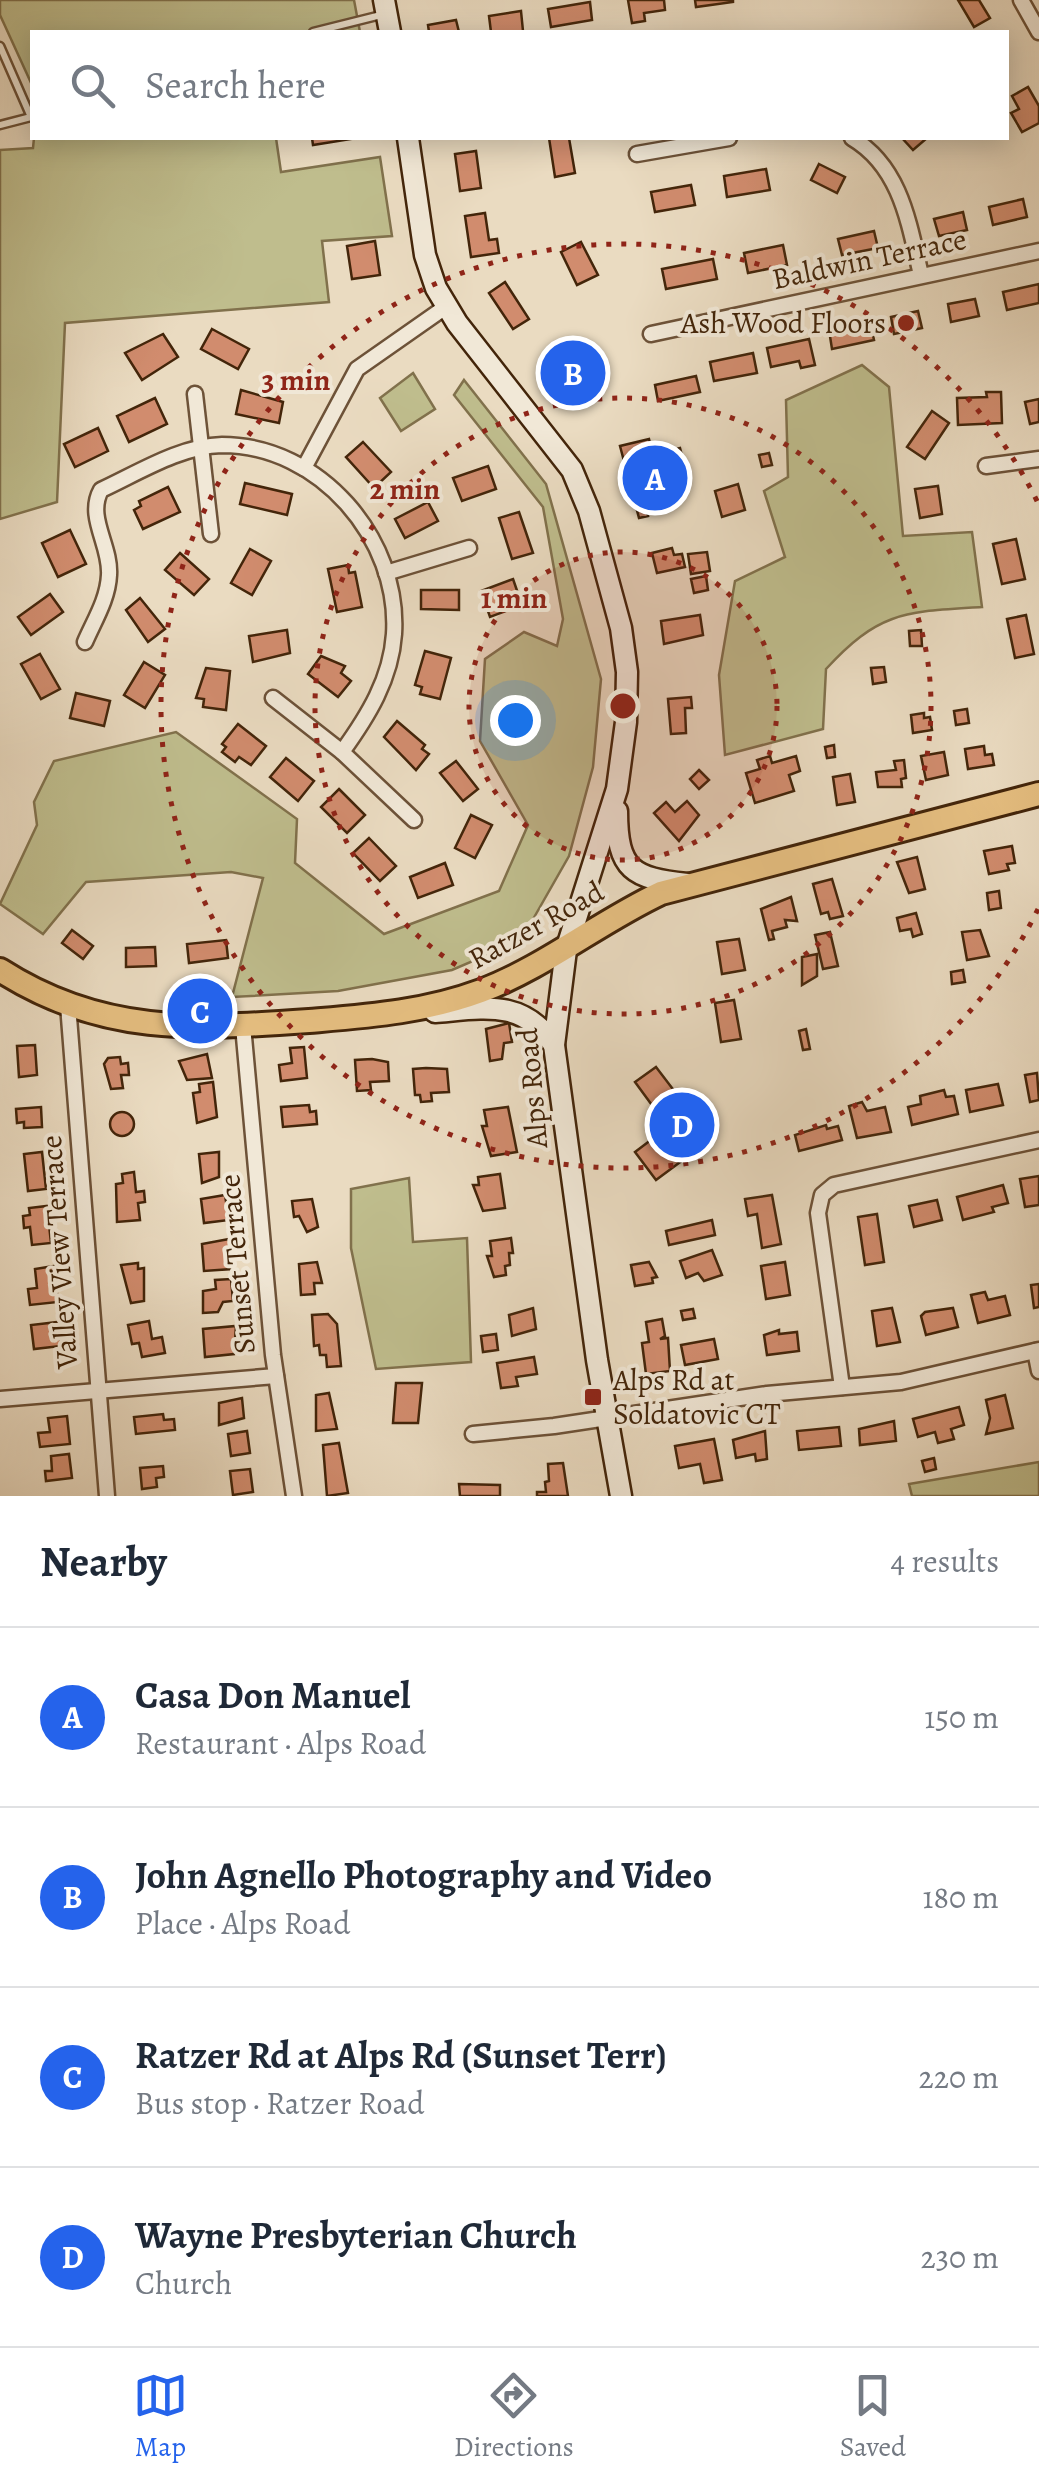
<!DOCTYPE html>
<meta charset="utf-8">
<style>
:root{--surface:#fff;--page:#f6f6f7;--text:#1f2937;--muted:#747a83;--line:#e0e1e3;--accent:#2563eb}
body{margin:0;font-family:Alegreya,serif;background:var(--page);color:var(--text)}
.you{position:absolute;left:515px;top:720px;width:35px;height:35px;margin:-25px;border:8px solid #fff;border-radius:50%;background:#1a73e8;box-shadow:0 0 0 15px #1a73e833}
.badge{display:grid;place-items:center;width:65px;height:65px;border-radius:50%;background:var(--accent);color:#fff;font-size:32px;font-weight:700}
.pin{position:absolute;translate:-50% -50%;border:5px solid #fff;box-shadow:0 2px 10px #0006}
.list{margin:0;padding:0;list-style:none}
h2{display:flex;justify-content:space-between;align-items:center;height:130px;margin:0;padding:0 40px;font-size:42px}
h2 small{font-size:32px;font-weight:400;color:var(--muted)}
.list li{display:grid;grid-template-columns:65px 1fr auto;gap:30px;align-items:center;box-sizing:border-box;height:180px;padding:0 40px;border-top:2px solid var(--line)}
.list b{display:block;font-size:38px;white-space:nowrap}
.list p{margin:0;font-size:32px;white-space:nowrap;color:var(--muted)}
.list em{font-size:32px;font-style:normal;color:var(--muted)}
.icon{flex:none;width:55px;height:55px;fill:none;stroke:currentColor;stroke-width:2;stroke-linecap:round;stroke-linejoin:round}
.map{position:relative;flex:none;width:1039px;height:1496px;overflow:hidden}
.search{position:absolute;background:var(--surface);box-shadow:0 5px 25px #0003;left:30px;right:30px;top:30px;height:110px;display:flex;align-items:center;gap:25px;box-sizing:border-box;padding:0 35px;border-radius:0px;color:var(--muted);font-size:38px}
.sheet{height:850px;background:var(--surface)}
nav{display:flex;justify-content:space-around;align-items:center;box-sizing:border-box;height:140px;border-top:2px solid var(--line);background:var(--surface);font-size:28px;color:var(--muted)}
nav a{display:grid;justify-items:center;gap:5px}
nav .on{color:var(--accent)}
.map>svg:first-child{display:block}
.green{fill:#bfbd8d;stroke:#81714c;stroke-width:2.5}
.building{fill:#d18c6e;stroke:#43250a;stroke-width:2.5}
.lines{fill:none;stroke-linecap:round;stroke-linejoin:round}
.lane-casing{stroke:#6d5238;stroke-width:11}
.street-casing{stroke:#6d5238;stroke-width:19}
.secondary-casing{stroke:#43250a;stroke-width:25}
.primary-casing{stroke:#43250a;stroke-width:28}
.lane{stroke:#f1e8d7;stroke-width:6}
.street{stroke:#f1e8d7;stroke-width:14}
.secondary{stroke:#f1e8d7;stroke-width:20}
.primary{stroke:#e5be80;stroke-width:22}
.ring{fill:none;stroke:#8f2418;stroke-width:5;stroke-dasharray:5 10}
.poi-dot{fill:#8f2418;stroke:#f1e8d7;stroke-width:4}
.labels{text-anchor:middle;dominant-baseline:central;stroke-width:8;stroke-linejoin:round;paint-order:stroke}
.street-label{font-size:30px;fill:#43250a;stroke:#f1e8d7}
.poi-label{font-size:30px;fill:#43250a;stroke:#f1e8d7;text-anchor:end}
.centre{fill:#8f2418;stroke:#f1e8d7;stroke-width:5}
.ring-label{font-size:30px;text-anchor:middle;font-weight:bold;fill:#8f2418;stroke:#f1e8d7;stroke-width:8;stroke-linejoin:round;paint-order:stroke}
</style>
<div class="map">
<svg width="1039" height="1496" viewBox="0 0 1039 1496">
<rect width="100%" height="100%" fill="#eadbc1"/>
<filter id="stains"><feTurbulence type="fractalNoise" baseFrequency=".002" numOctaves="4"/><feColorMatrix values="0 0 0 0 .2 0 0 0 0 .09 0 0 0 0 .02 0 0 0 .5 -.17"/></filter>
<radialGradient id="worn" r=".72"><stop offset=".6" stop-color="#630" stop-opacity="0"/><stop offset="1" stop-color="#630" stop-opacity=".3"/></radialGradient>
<g class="green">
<polygon points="0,0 354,0 360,32 32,32 32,85 0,15"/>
<polygon points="34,138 276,138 281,172 380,157 392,236 322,241 329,302 65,323 57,502 0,519 0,150 33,148"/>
<path d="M862 365 889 387 903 536 972 532 982 607C906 612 880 610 826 669L823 729 725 755 719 675 735 581 785 557 764 491 788 477 786 400Z"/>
<polygon points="413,373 435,409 401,431 380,398"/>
<polygon points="464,380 546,484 601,679 593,767 569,856 528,928 494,952 452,970 338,991 232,997 263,878 231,872 86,882 43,934 0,904 37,825 34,802 54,761 176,732 297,819 295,863 384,934 499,891 528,825 480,741 485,659 524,632 557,646 563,619 543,507 454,395"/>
<polygon points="409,1178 413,1242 467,1238 471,1362 376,1369 351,1248 351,1189"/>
<polygon points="1039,1462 1039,1496 912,1496 909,1484"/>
</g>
<g class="building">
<polygon points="628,0 664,0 665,10 644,13 645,21 632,23"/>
<polygon points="695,0 733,0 733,2 696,7"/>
<polygon points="958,0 979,0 990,18 974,27"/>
<polygon points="590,2 592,20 551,27 548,9"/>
<polygon points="521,11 523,31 491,32 489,16"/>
<polygon points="456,20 459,32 429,32 428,25"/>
<polygon points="1028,87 1039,106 1039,123 1022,132 1011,113 1019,109 1012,96"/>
<polygon points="312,138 351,138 351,139 313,145"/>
<polygon points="549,138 569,138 575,173 555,177"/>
<polygon points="902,138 927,138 913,150"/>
<polygon points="476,151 481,188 460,191 455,154"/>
<polygon points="819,164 845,177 837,193 811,180"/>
<polygon points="766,169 770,190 727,197 724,176"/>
<polygon points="691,185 695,205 655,212 651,192"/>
<polygon points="1023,199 1027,217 993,225 989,207"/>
<polygon points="963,212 967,230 939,236 934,219"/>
<polygon points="485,213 489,240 497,239 499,253 471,257 465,216"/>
<polygon points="874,231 878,248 842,255 838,239"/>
<polygon points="375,241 380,275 352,279 347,246"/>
<polygon points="581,242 598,275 577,285 561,252"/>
<polygon points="783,245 787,265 748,273 744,253"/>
<polygon points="713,259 717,279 666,289 662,269"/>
<polygon points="505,282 529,319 513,329 489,293"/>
<polygon points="1039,284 1039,303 1007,310 1003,292"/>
<polygon points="975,299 979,316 951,322 948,304"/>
<polygon points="918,311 922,328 894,334 891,317"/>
<polygon points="870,321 874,340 832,349 829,330"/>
<polygon points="212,329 249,349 238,369 201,349"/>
<polygon points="163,334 178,357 142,380 125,353"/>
<polygon points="809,339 815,365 801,368 799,361 771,367 767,348"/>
<polygon points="561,353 577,372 587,364 595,374 569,396 545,366"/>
<polygon points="753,353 757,373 714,381 710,362"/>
<polygon points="696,376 700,392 658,401 655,385"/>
<polygon points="241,390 283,402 279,423 236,414"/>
<polygon points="986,392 1001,392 1002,423 958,425 957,398 987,397"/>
<polygon points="155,398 167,424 129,442 117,416"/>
<polygon points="1039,399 1039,422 1030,424 1025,402"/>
<polygon points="932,411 949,423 925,459 907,447"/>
<polygon points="98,428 108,451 75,467 64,444"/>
<polygon points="649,439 653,455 680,448 686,471 681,473 684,483 643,494 648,516 639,518 620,446"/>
<polygon points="363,442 391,472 374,488 346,457"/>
<polygon points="769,453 772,465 762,467 759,455"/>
<polygon points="488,466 496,489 462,501 453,478"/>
<polygon points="245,483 292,494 287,515 240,504"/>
<polygon points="738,484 745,510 722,517 715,491"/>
<polygon points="938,486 942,514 920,518 915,489"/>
<polygon points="168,487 180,512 143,529 134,510 141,506 139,501"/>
<polygon points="428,502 438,521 405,538 395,519"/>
<polygon points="519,512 533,553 512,559 499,518"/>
<polygon points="70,530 86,564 58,577 42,543"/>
<polygon points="1016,539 1025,579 1002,584 993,544"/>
<polygon points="672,548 674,555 682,554 685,567 657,573 652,553"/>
<polygon points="250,549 271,561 252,595 231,583"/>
<polygon points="707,552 710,571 691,574 688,554"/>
<polygon points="180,553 209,579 194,595 165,570"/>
<polygon points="348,565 349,573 355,572 362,607 337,612 328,569"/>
<polygon points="706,576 708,590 694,593 691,579"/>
<polygon points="513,579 522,605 490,617 481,591"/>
<polygon points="421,590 459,590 459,610 421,609"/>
<polygon points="50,594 63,612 31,635 18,617"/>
<polygon points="140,598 165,629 148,642 126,610"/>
<polygon points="700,615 703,635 664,644 661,621"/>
<polygon points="1026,615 1034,654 1015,658 1007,619"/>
<polygon points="287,630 290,653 253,662 249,636"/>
<polygon points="921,630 922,646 910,646 909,631"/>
<polygon points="425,651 451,658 440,699 420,694 422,687 415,685"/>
<polygon points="40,654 60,689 41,699 21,664"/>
<polygon points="321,656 345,666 341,673 351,681 338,697 308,674"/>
<polygon points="144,662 165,675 145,708 124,695"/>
<polygon points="884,667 886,682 873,684 871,668"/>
<polygon points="206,668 230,671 226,710 203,707 204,699 196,698"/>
<polygon points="76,693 110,701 104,726 70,718"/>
<polygon points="691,697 692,708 685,708 686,733 671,734 668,699"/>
<polygon points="967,709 969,723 956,725 954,711"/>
<polygon points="924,713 924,718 930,717 932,730 913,733 911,715"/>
<polygon points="397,721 425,745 422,749 429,754 416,770 384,737"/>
<polygon points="238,724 266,746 251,765 239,757 235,762 222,752 226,747 222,744"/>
<polygon points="834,745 835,757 827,758 825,747"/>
<polygon points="984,746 985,755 992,754 994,765 968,769 965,749"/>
<polygon points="944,752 948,775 926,780 921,756"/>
<polygon points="770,756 772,763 796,756 800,771 789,775 794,791 755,803 746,773 760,769 757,760"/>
<polygon points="286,758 314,781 298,801 270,777"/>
<polygon points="904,760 906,778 901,779 902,787 878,787 876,772 896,770 894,761"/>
<polygon points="456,761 478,789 463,801 440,773"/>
<polygon points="699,770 709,780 699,789 690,779"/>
<polygon points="850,774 855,802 837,805 833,777"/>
<polygon points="339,789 365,815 347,833 321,807"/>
<polygon points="687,801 699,815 679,841 654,813 666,802 675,812"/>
<polygon points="471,815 492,825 475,858 455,848"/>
<polygon points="369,838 396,866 380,881 353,853"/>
<polygon points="1012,846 1015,863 1007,864 1009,870 989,874 984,851"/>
<polygon points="917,857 925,889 909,893 897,862"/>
<polygon points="445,863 453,885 418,898 410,877"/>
<polygon points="832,879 843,916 830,919 828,912 821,914 813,884"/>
<polygon points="999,891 1001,908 989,910 987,893"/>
<polygon points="791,897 797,921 785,920 787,927 772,931 774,939 769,940 761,909"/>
<polygon points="916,913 922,934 913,937 911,929 900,931 897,918"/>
<polygon points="72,930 93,946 83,959 62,943"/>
<polygon points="980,930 989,956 967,960 962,932"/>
<polygon points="830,932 838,966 823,969 815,935"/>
<polygon points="739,939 745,970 722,974 717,942"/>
<polygon points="226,940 228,958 189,963 187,944"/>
<polygon points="155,947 156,966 126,967 126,948"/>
<polygon points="817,954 817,976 802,985 802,957"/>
<polygon points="963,970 965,982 952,984 951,972"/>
<polygon points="734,1000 741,1039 721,1042 715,1003"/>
<polygon points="509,1023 512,1042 504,1043 502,1059 490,1061 486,1029"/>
<polygon points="806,1029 810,1049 803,1050 799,1031"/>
<polygon points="35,1045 37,1075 19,1077 17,1046"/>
<polygon points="304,1047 307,1078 281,1081 279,1065 292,1063 290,1048"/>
<polygon points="207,1054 212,1078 187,1080 179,1061"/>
<polygon points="120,1057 121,1064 128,1063 129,1075 121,1075 123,1088 111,1089 104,1064 108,1058"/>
<polygon points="372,1059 388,1062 389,1081 370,1082 371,1090 357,1091 355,1060"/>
<polygon points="656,1067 698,1122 695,1151 656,1180 635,1152 668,1127 635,1082"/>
<polygon points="426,1068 447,1069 449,1092 431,1093 432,1101 421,1102 420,1095 415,1095 413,1069"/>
<polygon points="1037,1073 1039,1100 1030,1102 1025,1075"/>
<polygon points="213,1082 217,1117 197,1123 193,1093 200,1092 199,1084"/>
<polygon points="998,1084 1003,1105 970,1112 966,1090"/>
<polygon points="944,1090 946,1097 954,1096 958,1114 912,1125 908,1107 921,1104 920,1096"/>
<polygon points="862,1102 867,1111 885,1107 891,1132 857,1138 849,1106"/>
<polygon points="309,1105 310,1112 316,1111 317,1124 283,1127 281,1107"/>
<polygon points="41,1107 42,1127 24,1128 24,1122 17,1123 16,1109"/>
<polygon points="508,1107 517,1152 491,1156 482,1126 487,1126 484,1110"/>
<circle cx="122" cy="1124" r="12"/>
<polygon points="826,1125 827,1129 838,1126 842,1140 799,1151 795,1135"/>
<polygon points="42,1152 46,1189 28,1191 24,1154"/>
<polygon points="219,1152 219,1177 202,1183 199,1154"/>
<polygon points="134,1172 136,1192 144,1191 145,1202 138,1203 140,1220 117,1222 116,1184 123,1183 122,1174"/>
<polygon points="500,1174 505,1208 483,1211 473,1185 479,1185 478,1177"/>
<polygon points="1039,1176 1039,1205 1025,1207 1020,1179"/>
<polygon points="1003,1185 1008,1203 992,1207 994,1212 963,1220 957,1197"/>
<polygon points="225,1195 229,1220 204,1223 201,1199"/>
<polygon points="772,1195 781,1244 762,1248 757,1214 748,1216 745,1199"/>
<polygon points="312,1199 318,1227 307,1232 299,1216 294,1217 292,1201"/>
<polygon points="937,1200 942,1220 914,1227 909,1206"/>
<polygon points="47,1206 51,1243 32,1245 30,1227 24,1228 23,1216 30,1215 29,1208"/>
<polygon points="877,1214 884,1262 865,1265 858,1217"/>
<polygon points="712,1220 715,1235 669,1245 666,1231"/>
<polygon points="511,1238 513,1253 509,1253 510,1265 505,1266 506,1275 494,1277 487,1256 492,1256 490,1241"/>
<polygon points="229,1239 232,1269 204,1271 202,1244"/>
<polygon points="712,1250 722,1275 704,1281 698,1273 686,1278 680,1261"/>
<polygon points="317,1262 322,1283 314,1283 315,1294 301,1295 299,1264"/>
<polygon points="649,1262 657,1277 652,1278 653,1283 635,1286 631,1265"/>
<polygon points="785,1262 790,1295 766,1299 761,1266"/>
<polygon points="138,1263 138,1269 144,1268 144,1301 131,1303 121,1265"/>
<polygon points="54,1266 58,1302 30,1305 28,1289 37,1288 35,1269"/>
<polygon points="231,1279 233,1301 223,1302 218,1312 203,1313 203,1291 216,1289 215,1280"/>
<polygon points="1039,1284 1039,1307 1034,1308 1031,1285"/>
<polygon points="985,1292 988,1300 1005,1296 1010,1315 978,1323 971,1295"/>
<polygon points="533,1308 536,1329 512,1336 509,1315"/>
<polygon points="892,1308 900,1342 877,1346 872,1311"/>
<polygon points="953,1308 958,1327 926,1335 921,1316 925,1312"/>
<polygon points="693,1309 695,1318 683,1320 681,1311"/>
<polygon points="328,1314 337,1324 341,1366 327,1367 326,1355 320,1355 319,1345 314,1346 312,1315"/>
<polygon points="662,1319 665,1336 660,1339 668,1338 670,1371 646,1374 642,1343 649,1342 646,1322"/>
<polygon points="149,1321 152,1339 162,1337 165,1353 142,1357 139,1343 132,1344 128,1325"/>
<polygon points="58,1322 61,1346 34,1349 31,1325"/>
<polygon points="236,1326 234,1354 205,1357 203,1329"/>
<polygon points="779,1330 779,1334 797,1332 799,1351 767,1355 764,1335"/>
<polygon points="496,1334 498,1350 483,1352 481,1336"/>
<polygon points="714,1339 718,1359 685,1365 681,1345"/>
<polygon points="534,1357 537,1374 516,1377 518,1386 501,1388 497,1363"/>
<polygon points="396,1383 422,1383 418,1423 393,1423"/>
<polygon points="329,1393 337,1429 316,1431 316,1395"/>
<polygon points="1005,1395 1013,1428 986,1434 990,1418 986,1400"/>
<polygon points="242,1398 244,1418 219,1425 219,1403"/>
<polygon points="959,1407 964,1425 951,1429 954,1439 938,1443 935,1432 918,1437 913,1419"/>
<polygon points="163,1414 164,1420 174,1419 175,1430 136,1434 134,1417"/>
<polygon points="67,1416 70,1444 40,1447 38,1433 50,1432 48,1418"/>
<polygon points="894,1421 896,1441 860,1445 859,1429"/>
<polygon points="839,1427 841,1446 799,1450 797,1431"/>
<polygon points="247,1431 250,1453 231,1456 228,1434"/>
<polygon points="765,1431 767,1459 756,1461 755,1454 736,1458 733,1440"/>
<polygon points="714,1439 722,1480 704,1483 700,1464 679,1468 675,1446"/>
<polygon points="339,1443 348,1493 327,1496 323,1445"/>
<polygon points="69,1454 72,1478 46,1481 45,1471 52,1471 51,1456"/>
<polygon points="934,1458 936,1469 925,1472 922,1461"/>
<polygon points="563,1463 568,1496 537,1496 537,1492 546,1492 545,1482 549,1481 548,1464"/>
<polygon points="163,1466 164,1477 156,1478 157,1487 142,1489 140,1468"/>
<polygon points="250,1469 253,1492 233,1495 230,1471"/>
<polygon points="459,1484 500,1485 500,1496 460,1496"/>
</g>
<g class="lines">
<g class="lane-casing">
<g id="lane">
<polyline points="313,32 381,15"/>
<polyline points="0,46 31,117"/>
<polyline points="0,125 31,117"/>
</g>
</g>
<g class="street-casing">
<g id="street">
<polyline points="1021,0 1039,32"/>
<path d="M852 138C901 167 909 224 921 275"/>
<polyline points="637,154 729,138"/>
<polyline points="651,334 1039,251"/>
<polyline points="195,394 211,534"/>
<polyline points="986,466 1039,459"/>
<polyline points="304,468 357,369 447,306"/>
<polyline points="386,573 469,548"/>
<path d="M85 642C94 621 108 599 109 575 111 545 86 517 101 490 138 473 180 446 222 445 320 445 400 539 394 634 391 679 368 716 342 752"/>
<polyline points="273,698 342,752 414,820"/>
<polyline points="68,1005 107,1496"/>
<polyline points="243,1026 273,1355 294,1496"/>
<polyline points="1035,1351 1039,1371"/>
<polyline points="842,1387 818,1213 822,1195 834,1185 1039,1140"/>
<polyline points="0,1399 276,1376"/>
<polyline points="473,1434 554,1426 767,1394 901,1382 1039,1350"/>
</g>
</g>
<g class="secondary-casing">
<g id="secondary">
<polyline points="384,0 390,32"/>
<polyline points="408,138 425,255 436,288 457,323 572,470 589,511 621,628 627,672 626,722 617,789 566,950 554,1045 597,1360 621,1496"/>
<path d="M617 811C617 871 633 878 687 884"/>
<path d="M435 1012C485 1008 523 999 554 1045"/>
</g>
</g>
<g class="primary-casing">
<path id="primary" d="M0 970C101 1035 194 1029 309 1021 367 1016 425 1012 481 991 545 967 599 922 661 893L1039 794"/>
</g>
<use href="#lane" class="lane"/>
<use href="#street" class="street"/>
<use href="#secondary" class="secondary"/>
<use href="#primary" class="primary"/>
</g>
<circle cx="623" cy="706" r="154" fill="#8f2418" fill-opacity=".12"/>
<g class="ring">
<circle cx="623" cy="706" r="154"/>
<circle cx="623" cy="706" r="308"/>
<path d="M1038 909A462 462 0 1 1 1038 503"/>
</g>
<g class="poi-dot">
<circle cx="906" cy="323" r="10"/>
<rect x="583" y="1387" width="20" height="20" rx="5"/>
</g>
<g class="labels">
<g class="street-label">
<text transform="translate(869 259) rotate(-12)">Baldwin Terrace</text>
<text transform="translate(536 925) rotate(-29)">Ratzer Road</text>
<text transform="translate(532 1088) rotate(-95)">Alps Road</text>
<text transform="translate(59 1252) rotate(-94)">Valley View Terrace</text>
<text transform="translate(237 1264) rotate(-95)">Sunset Terrace</text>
</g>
<g class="poi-label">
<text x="886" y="323">Ash Wood Floors</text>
<text x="613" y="1380" text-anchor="start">Alps Rd at<tspan x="613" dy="34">Soldatovic CT</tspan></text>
</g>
</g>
<circle cx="623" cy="706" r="15" class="centre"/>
<g class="ring-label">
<text x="296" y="390">3 min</text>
<text x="405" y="499">2 min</text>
<text x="514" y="608">1 min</text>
</g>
<rect width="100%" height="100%" filter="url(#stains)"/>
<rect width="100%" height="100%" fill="url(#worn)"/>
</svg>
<div class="you"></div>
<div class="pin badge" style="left:655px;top:478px">A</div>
<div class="pin badge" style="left:573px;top:373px">B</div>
<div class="pin badge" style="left:200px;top:1011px">C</div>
<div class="pin badge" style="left:682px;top:1125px">D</div>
<div class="search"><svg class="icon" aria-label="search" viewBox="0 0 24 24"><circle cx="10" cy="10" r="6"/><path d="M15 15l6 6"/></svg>Search here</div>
</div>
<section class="sheet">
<h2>Nearby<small>4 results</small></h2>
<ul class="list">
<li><span class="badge">A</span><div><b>Casa Don Manuel</b><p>Restaurant · Alps Road</p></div><em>150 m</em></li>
<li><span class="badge">B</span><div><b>John Agnello Photography and Video</b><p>Place · Alps Road</p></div><em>180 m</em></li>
<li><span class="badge">C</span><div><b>Ratzer Rd at Alps Rd (Sunset Terr)</b><p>Bus stop · Ratzer Road</p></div><em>220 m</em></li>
<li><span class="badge">D</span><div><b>Wayne Presbyterian Church</b><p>Church</p></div><em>230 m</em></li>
</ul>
</section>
<nav>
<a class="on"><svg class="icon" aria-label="map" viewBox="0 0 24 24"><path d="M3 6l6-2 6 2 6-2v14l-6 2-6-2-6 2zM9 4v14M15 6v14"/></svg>Map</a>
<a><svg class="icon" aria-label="directions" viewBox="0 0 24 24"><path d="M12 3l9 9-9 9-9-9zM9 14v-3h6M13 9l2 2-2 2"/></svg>Directions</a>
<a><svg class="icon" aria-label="saved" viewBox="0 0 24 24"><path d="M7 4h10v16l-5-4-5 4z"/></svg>Saved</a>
</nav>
